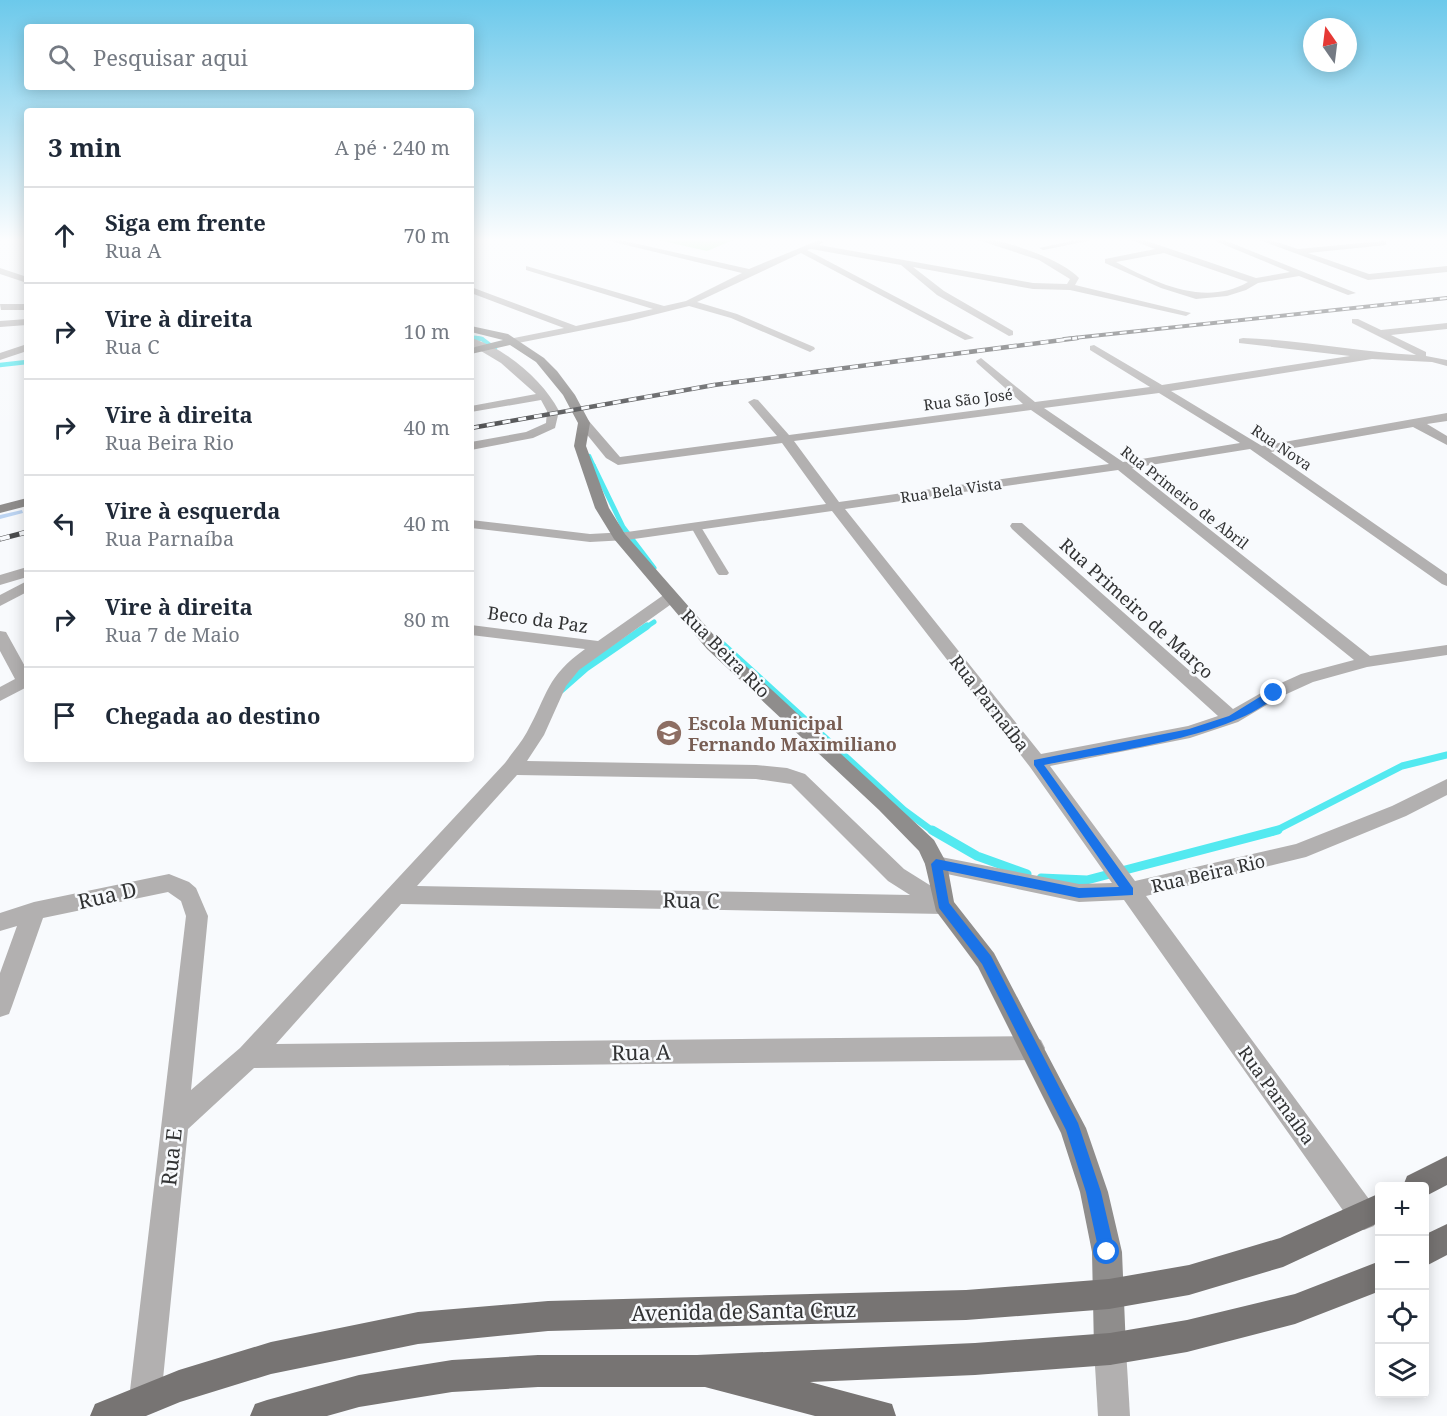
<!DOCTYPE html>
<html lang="pt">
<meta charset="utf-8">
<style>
:root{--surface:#fff;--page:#f6f6f7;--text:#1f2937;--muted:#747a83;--line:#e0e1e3}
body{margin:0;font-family:"Noto Serif",serif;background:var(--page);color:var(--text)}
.controls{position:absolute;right:18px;bottom:18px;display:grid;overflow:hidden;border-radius:6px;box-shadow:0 3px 15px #0003}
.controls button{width:54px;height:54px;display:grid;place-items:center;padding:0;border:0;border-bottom:2px solid var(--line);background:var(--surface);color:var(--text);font:30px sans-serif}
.compass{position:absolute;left:1303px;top:18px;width:54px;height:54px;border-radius:50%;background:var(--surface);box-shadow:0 3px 15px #0003;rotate:346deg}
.stop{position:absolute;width:18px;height:18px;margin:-14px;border:4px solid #1a73e8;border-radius:50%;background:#fff}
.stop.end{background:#1a73e8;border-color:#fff;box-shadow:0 2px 6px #0008}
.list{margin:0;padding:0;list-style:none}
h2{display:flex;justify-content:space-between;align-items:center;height:78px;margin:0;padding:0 24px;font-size:26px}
h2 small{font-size:20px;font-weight:400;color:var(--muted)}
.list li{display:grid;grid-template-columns:39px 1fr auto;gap:18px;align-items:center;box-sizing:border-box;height:96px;padding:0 24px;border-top:2px solid var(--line)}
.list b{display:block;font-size:22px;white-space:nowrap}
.list p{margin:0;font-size:20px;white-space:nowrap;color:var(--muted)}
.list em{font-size:20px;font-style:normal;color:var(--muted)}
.icon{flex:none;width:33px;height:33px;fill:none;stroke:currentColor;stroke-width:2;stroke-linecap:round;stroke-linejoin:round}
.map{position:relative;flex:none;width:1447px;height:1416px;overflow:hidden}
.search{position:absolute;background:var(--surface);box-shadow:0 3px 15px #0003;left:24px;top:24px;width:450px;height:66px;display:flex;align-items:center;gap:15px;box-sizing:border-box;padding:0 21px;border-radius:6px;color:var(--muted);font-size:22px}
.panel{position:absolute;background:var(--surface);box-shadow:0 3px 15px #0003;left:24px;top:108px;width:450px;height:654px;border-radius:6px}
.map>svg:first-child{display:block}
.green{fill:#aaf0a8}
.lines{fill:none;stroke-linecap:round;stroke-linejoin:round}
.stream-far4{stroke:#53e9f0;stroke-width:4}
.stream-far3{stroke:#53e9f0;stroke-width:4.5}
.stream-far2{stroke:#53e9f0;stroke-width:5}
.stream-far1{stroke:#53e9f0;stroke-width:7}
.stream{stroke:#53e9f0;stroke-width:9}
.building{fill:#bcd4f2}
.lane{fill:#b2b0b0;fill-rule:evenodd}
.street{fill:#b2b0b0;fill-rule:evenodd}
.secondary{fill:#8f8d8c;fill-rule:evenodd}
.primary{fill:#777473;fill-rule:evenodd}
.rail-far2-casing{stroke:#4b4c4e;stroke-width:4}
.rail-far1-casing{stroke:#4b4c4e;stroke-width:4.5}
.rail-casing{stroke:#4b4c4e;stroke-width:5}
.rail-far2{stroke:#f8fafd;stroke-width:2;stroke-dasharray:7;stroke-linecap:butt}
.rail-far1{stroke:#f8fafd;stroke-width:3;stroke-dasharray:8;stroke-linecap:butt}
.rail{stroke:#f8fafd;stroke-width:4;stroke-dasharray:10;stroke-linecap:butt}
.route{fill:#1a73e8}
.labels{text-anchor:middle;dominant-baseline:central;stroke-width:5;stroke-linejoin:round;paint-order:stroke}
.far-street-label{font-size:15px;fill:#323334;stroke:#f8fafd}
.street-label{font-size:18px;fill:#323334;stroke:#f8fafd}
.education-label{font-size:18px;font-weight:bold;fill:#785e54;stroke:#f8fafd;text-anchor:start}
.near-street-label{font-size:21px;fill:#323334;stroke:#f8fafd}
</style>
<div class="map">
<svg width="1447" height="1416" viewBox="0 0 1447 1416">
<rect width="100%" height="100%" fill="#f8fafd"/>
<polygon class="green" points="649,238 738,238 707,251"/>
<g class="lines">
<polyline class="stream-far4" points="471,337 482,339"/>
<g class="stream-far3">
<polyline points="476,338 482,339 495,349"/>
<polyline points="0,365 27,362"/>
<polyline points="589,456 594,467"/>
</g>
<g class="stream-far2">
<polyline points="593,465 623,527 654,568"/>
<polyline points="645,628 654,622"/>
</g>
<g class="stream-far1">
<polyline points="721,643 904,810 934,832"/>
<polyline points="561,690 586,668 647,626"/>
<polyline points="1273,832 1402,766 1447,755"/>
</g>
<g class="stream">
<polyline points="932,830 977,856 1027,874"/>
<polyline points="1041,878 1087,880 1278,830"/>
</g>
</g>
<polygon class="building" points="22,510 23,513 0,519 0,515"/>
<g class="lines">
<polygon class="lane" points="696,524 701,527 729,573 727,575 719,575 717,573 691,527"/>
<g class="street">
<path d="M597 238H611L749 269 819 240 823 242 819 245 1033 283 1067 284 1070 279 1039 260 972 238C999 237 1060 258 1079 278L1075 285 1191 313 1186 316 1070 290 1033 289 913 267 944 291 1013 331V335L1009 336 937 295 901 265 811 249 807 250 974 338 965 340 801 253 697 302 737 314 814 347 815 349 810 352 731 318 689 306 629 321 513 344 509 343V339L564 328 471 293V287L576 326 653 309 526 270V266L664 306 686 301 742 273Z"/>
<polygon points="1086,238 1103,238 1043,250 1039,248"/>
<path d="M1126 238H1138L1256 278 1290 272 1208 238H1219L1356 293 1348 295 1299 276 1258 283 1246 290 1227 296 1196 299 1161 288 1105 263V259L1155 249ZM1164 253 1248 282C1205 307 1156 283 1116 262Z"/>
<polygon points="1254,238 1265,238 1298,249 1383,241 1386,241 1386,245 1308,253 1369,274 1447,266 1447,272 1368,280"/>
<polygon points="0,268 27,277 27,283 0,274"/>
<polygon points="0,304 27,304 27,310 1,310"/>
<polygon points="27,319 27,325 0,327 0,321"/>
<path d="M1352 319H1358L1381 330 1447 323V329L1391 335 1426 352V356L1447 360V366L1432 362 1372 359 1171 391 1262 446 1447 413V421L1427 424 1447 436V445L1413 427 1271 452 1447 574V586L1442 584 1250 449 1132 468 1370 656 1447 645V655L1367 667 1313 682 1280 697 1238 722 1190 738 1050 766 1135 881 1296 844 1392 806 1447 779V795L1406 816 1306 857 1146 896 1374 1206 1378 1216 1374 1226 1364 1230 1354 1226 1124 900 1079 902 928 870 925 864 928 858 936 856 1079 884 1112 883 1030 767 832 511 627 540 590 542 471 528V520L590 534 627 532 826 504 782 443 618 465 606 458 580 426 578 423 584 419 588 420 620 457 777 436 748 402 754 399 758 400 789 435 1023 404 977 363 976 361 981 358 1035 402 1150 387 1090 350V346L1094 345 1162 385 1350 356 1239 343V339L1243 338C1301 340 1358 352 1416 355L1352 323ZM1159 393 1240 443 1123 462 1044 408ZM1031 410 1109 464 839 502 794 441ZM1118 470 1354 660 1301 674 1268 689 1233 709 1022 523H1012L1010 526 1012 529 1218 716 1188 726 1041 754 845 509Z"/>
<path d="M471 338C505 348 543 380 559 411L555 428 533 438 471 450V442L526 432 546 423 547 411 541 400 471 412V406L536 394 501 363 471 345Z"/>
<polygon points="27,344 27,351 0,360 0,353"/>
<polygon points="27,567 27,577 0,585 0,575"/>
<polygon points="27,581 27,592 0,606 0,595"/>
<path d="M671 592 679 597 677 600 579 670 566 686 544 735 527 761 756 765 787 768 805 774 904 869 952 899 955 905 952 911 944 914 401 904 276 1044 1032 1036 1041 1040 1045 1048 1041 1056 1032 1060 254 1068 188 1129 161 1399 157 1411 145 1415 133 1411 129 1399 186 916 181 901 168 892 43 918 12 1006 9 1014 0 1017V973L17 926 0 931V913L34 902 169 874 189 882 196 888 208 916 191 1090 240 1048 505 763C512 753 521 743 527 732 548 694 546 677 585 649L471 635V625L598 641 665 594ZM517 775 756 779 791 784 888 881 910 895 417 886Z"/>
<polygon points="0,631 6,632 27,670 27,687 0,701 0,687 15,679 0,651"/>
<polygon points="1110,1333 1121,1338 1126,1349 1130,1416 1098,1416 1094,1349 1099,1338"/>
</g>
<g class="secondary">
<polygon points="471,326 508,334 544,358 557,371 575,395 590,423 586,446 609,508 625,534 719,641 934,840 947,864 954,902 994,953 1086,1128 1108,1192 1122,1252 1126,1349 1121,1360 1110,1365 1099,1360 1094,1349 1092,1252 1080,1192 1061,1133 978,967 936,911 925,864 919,851 879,810 707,649 614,539 595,508 574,446 578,423 563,395 536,362 510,345 471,354 471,348 503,340 471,332"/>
<polygon points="27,498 27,506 0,513 0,505"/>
</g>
<g class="primary">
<polygon points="1447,1156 1447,1185 1424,1197 1424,1186 1403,1186 1407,1176"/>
<polygon points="1380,1193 1380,1222 1283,1267 1189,1295 1109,1309 966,1320 548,1331 418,1344 271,1374 180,1402 146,1416 90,1416 95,1404 179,1370 271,1342 418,1312 548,1301 966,1290 1109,1279 1189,1265 1280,1238"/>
<polygon points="1447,1224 1447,1255 1424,1267 1424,1235"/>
<polygon points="1380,1261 1380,1291 1295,1324 1187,1352 1110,1365 975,1375 810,1382 892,1404 896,1416 815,1416 705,1387 538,1387 452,1392 359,1407 327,1416 250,1416 255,1404 267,1400 359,1375 452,1360 538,1355 697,1355 975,1343 1110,1333 1187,1320 1295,1294"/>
</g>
<g class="rail-far2-casing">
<polyline id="rail-far2" points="1064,339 1447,298"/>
</g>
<g class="rail-far1-casing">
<polyline id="rail-far1" points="471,428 714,385 1077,338"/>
</g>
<g class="rail-casing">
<polyline id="rail" points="0,539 27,532"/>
</g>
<use href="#rail-far2" class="rail-far2"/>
<use href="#rail-far1" class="rail-far1"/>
<use href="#rail" class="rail"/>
</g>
<linearGradient id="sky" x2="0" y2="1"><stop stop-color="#6cc9eb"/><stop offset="0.55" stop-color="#fcfdfe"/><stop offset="1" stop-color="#fcfdfe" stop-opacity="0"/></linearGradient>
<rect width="1447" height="436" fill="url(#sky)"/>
<path class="route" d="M1271 690 1279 693C1237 737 1105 752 1044 765L1133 888V895L1079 898 943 870 949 903 991 956 1078 1123 1101 1192 1115 1252 1113 1257 1107 1260 1101 1257 1099 1252 1086 1192 1066 1130 982 964 939 908 931 864 936 859 1079 888 1119 887 1034 765V760L1189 729 1229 716Z"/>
<defs>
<g id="school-disc" transform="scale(1.35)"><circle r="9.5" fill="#8d6e63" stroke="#f8fafd"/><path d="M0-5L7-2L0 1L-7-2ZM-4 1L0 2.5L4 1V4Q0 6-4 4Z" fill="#fff"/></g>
</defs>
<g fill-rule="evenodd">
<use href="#school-disc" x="669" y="733"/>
</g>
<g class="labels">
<g class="far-street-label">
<text transform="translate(968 399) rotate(-7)">Rua São José</text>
<text transform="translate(1282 447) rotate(34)">Rua Nova</text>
<text transform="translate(951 490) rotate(-8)">Rua Bela Vista</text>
<text transform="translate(1185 497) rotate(38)">Rua Primeiro de Abril</text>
</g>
<g class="street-label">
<text transform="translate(1137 608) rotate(42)">Rua Primeiro de Março</text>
<text transform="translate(538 619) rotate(8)">Beco da Paz</text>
<text transform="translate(726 653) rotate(45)">Rua Beira Rio</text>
<text transform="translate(990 703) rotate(52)">Rua Parnaíba</text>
<text transform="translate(1208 873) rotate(-13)">Rua Beira Rio</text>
<text transform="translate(1277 1095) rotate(54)">Rua Parnaíba</text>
</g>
<g class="education-label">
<text x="688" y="723">Escola Municipal<tspan x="688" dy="21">Fernando Maximiliano</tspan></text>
</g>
<g class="near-street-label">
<text transform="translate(107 895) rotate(-13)">Rua D</text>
<text transform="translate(691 900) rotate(1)">Rua C</text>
<text transform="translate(641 1052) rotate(-1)">Rua A</text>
<text transform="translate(171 1157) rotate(-84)">Rua E</text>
<text transform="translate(744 1311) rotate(-1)">Avenida de Santa Cruz</text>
</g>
</g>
</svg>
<div class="controls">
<button>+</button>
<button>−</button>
<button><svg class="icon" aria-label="locate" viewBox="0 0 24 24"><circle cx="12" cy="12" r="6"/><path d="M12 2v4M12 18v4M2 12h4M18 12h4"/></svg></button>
<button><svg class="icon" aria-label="layers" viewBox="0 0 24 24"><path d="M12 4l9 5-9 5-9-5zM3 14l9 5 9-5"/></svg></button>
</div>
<svg class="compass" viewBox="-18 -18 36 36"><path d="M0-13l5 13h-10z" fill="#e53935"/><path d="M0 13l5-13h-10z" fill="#747a83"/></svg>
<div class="stop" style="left:1107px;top:1252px"></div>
<div class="stop end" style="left:1274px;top:693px"></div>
<div class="search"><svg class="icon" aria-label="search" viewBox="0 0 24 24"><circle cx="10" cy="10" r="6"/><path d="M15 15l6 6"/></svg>Pesquisar aqui</div>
<section class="panel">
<h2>3 min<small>A pé · 240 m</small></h2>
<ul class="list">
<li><svg class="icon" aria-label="ahead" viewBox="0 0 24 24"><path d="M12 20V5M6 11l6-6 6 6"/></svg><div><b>Siga em frente</b><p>Rua A</p></div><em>70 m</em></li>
<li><svg class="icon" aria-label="right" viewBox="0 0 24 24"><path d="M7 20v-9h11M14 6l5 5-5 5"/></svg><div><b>Vire à direita</b><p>Rua C</p></div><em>10 m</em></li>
<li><svg class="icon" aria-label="right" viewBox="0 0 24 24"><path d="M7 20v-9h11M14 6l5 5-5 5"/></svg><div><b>Vire à direita</b><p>Rua Beira Rio</p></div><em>40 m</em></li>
<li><svg class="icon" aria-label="left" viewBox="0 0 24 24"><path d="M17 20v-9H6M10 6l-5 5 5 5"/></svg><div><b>Vire à esquerda</b><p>Rua Parnaíba</p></div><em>40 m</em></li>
<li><svg class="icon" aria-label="right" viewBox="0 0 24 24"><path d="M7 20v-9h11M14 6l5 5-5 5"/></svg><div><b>Vire à direita</b><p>Rua 7 de Maio</p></div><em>80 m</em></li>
<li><svg class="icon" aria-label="arrive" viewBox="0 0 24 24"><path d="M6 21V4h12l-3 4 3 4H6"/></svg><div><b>Chegada ao destino</b></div></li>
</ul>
</section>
</div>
